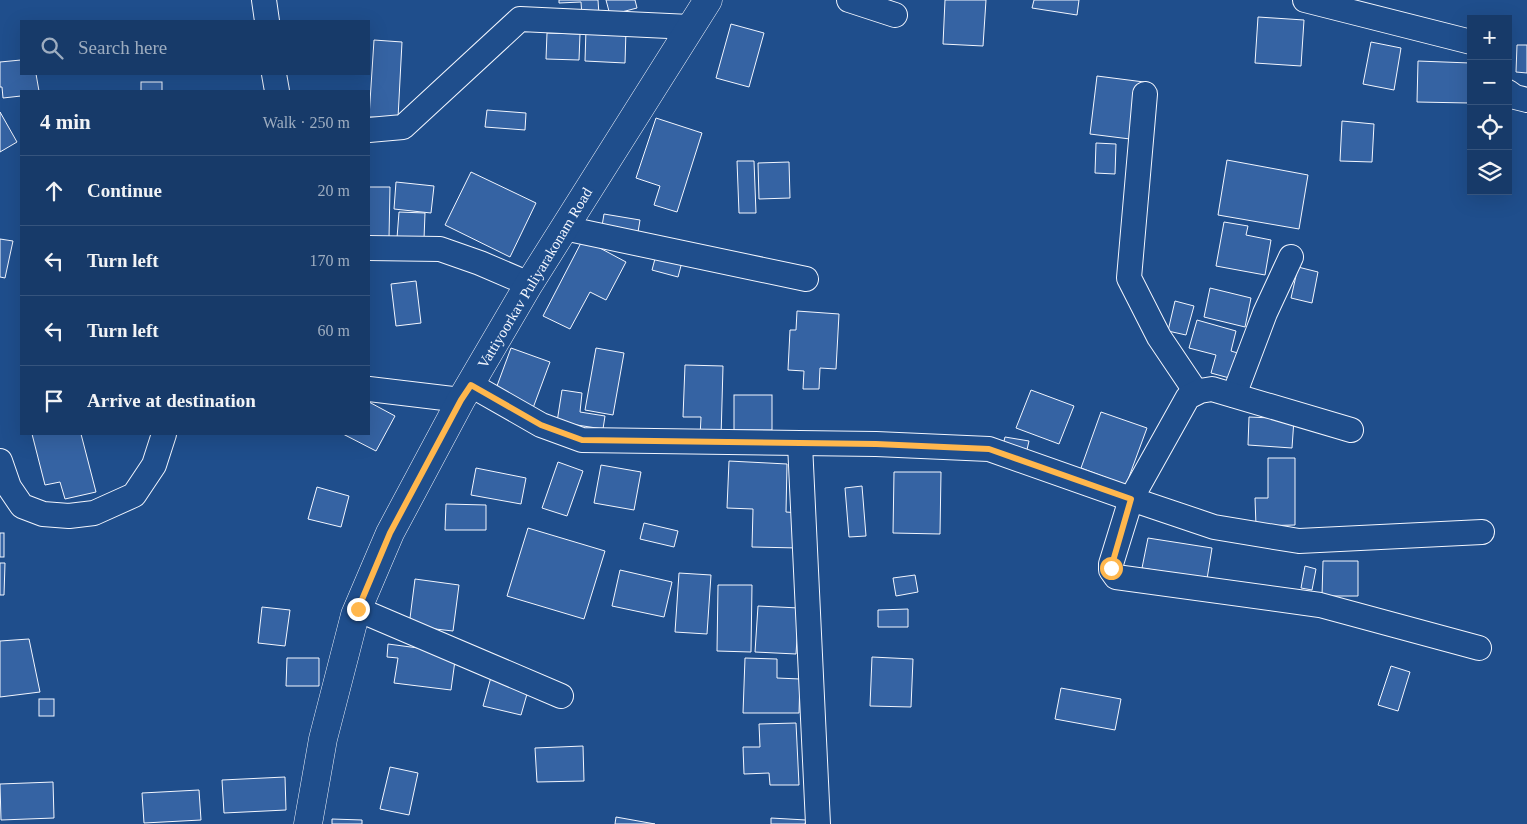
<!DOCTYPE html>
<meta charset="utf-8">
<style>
:root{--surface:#173a69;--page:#244571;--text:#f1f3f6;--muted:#9eadc0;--line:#36547d}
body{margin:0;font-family:"Times New Roman",serif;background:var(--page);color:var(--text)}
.controls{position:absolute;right:15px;top:15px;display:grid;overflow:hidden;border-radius:0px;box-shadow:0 5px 20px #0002}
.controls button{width:45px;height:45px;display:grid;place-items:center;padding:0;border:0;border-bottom:1px solid var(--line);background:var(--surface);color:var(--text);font:25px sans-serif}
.stop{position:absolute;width:15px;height:15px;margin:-11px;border:4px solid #ffb74d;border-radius:50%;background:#fff}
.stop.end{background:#ffb74d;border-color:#fff;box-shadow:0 1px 5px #0008}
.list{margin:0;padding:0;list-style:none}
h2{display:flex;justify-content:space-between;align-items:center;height:65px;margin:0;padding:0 20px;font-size:21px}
h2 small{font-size:16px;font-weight:400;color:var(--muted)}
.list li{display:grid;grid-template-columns:32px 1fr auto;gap:15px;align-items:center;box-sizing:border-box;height:70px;padding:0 20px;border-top:1px solid var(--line)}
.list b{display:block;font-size:19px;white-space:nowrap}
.list em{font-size:16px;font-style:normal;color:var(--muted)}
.icon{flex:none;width:28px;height:28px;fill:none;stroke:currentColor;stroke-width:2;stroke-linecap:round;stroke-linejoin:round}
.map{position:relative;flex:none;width:1527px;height:824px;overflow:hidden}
.search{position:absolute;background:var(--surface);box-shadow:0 5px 20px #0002;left:20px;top:20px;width:350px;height:55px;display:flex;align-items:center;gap:12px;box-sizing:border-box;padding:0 18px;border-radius:0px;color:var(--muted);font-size:19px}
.panel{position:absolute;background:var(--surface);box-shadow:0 5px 20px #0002;left:20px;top:90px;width:350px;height:345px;border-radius:0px}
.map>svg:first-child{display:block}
.building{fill:#3563a3;stroke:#f2f6ff}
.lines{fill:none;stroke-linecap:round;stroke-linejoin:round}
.street-casing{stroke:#f2f6ff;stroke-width:26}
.secondary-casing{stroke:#f2f6ff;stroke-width:29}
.street{stroke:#1f4e8c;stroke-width:24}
.secondary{stroke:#1f4e8c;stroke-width:28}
.route{stroke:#ffb74d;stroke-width:6}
.labels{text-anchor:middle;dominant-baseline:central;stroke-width:4;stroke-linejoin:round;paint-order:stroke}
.street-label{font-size:15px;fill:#f2f6ff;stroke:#1f4e8c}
</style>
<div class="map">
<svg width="1527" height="824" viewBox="0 0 1527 824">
<rect width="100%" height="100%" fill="#1f4e8c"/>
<g class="building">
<polygon points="559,0 598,0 599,15 582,16 581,2 559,3"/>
<polygon points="606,0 635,0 637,8 610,15"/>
<polygon points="945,0 986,0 983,46 943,44"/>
<polygon points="1034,0 1079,0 1077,15 1032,8"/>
<polygon points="1258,17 1304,20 1301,66 1255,63"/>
<polygon points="731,24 764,33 749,87 716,78"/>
<polygon points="586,29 626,30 625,63 585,61"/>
<polygon points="547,33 580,34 579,60 546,59"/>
<polygon points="374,40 402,42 398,118 369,117"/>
<polygon points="1371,42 1401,48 1394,90 1363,84"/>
<polygon points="1517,45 1527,45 1527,73 1516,72"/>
<polygon points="21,60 21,74 36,74 39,91 21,91 21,96 3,98 2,87 0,87 0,62"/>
<polygon points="1418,61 1470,63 1469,103 1417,102"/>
<polygon points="1097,76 1144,82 1138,140 1090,134"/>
<rect x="141" y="82" width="21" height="9"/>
<polygon points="487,110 526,113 525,130 485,127"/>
<polygon points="0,112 17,142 0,152"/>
<polygon points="656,118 702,133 677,212 654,205 660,186 636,178"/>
<polygon points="1342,121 1374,124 1372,162 1340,161"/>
<polygon points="1096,143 1116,144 1115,174 1095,173"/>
<polygon points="1227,160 1308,175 1299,229 1218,215"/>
<polygon points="737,161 754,161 756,213 739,213"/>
<polygon points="789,162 790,198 759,199 758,163"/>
<polygon points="471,172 536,203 510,257 445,225"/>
<polygon points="396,182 434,186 431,213 394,209"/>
<polygon points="369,187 390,187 389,238 369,238"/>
<polygon points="399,212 425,213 424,239 397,238"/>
<polygon points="604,214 640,220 638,232 602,226"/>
<polygon points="1224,222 1248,226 1246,235 1271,240 1265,275 1216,266"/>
<polygon points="0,239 13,241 5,278 0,277"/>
<polygon points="583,239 626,262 606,300 590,292 570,329 543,316"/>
<polygon points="656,255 682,262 678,277 652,270"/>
<polygon points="1298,267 1318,272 1312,303 1291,298"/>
<polygon points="416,281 421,323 396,326 391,284"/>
<polygon points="1210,288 1251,298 1245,327 1204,317"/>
<polygon points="1175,301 1194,306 1186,335 1168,331"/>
<polygon points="797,311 839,314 836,369 820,368 819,389 803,389 804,371 788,370 790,330 796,330"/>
<polygon points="1197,320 1236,331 1231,351 1241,354 1233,379 1211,373 1216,355 1189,348"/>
<polygon points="511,348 550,362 533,408 494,394"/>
<polygon points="596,348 624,353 613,415 585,410"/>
<polygon points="685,365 723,366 721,438 700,437 701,417 683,417"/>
<polygon points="562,390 582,393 580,412 605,416 603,429 557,422"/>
<polygon points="1031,390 1074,406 1059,444 1016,428"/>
<rect x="734" y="395" width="38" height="35"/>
<polygon points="369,402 395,416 376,451 343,434 369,434"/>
<polygon points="1101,412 1147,428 1126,485 1081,468"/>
<polygon points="1249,417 1294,419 1292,448 1248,445"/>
<polygon points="32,434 81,434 96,492 65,499 60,482 45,485"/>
<polygon points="1005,437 1029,441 1026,454 1002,449"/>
<polygon points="1268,458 1295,458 1295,525 1256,526 1255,498 1268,498"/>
<polygon points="729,461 787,464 786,512 801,513 799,548 752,547 753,509 727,508"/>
<polygon points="558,462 583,471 567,516 542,508"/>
<polygon points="601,465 641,472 634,510 594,503"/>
<polygon points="476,468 526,478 521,504 471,495"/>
<polygon points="894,472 941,472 940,534 893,533"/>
<polygon points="862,486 866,536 849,537 845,488"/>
<polygon points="317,487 349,496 341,527 308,519"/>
<polygon points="446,504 486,505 486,530 445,530"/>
<polygon points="644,523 678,531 674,547 640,539"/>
<polygon points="528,528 605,551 584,619 507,596"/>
<rect x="0" y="533" width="4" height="24"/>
<polygon points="1148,538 1212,548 1207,579 1142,568"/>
<polygon points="1323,561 1358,561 1358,596 1322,596"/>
<polygon points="0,563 5,563 4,595 0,595"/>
<polygon points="1305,566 1316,569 1312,590 1301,588"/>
<polygon points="620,570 672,582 664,617 612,606"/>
<polygon points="679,573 711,575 707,634 675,632"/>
<polygon points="915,575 918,592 896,596 893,578"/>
<polygon points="415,579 459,585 453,631 409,626"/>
<polygon points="718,585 752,585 751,652 717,651"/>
<polygon points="758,606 799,608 796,654 755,652"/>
<polygon points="262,607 290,610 285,646 258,643"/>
<polygon points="908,609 908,627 878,627 878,610"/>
<polygon points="29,639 40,692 0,697 0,641"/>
<polygon points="388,644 456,653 451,690 394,683 398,658 387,657"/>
<polygon points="872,657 913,659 911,707 870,706"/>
<polygon points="287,658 319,658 319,686 286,686"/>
<polygon points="745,658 777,659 777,678 800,679 799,713 743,713"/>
<polygon points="1391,666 1410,672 1398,711 1378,705"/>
<polygon points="491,677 529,687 521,715 483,706"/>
<polygon points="1061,688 1121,699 1115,730 1055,719"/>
<rect x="39" y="699" width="15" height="17"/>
<polygon points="796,723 799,785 770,785 769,773 744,774 743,747 760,747 759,724"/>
<polygon points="583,746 584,781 537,782 535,748"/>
<polygon points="390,767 418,773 409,815 380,809"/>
<polygon points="285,777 286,810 224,813 222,780"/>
<polygon points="53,782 54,818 1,820 0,784"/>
<polygon points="199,790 201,820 144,823 142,793"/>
<polygon points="616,817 655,824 615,824"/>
<polygon points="771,818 806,820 805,824 771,824"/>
<polygon points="332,819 362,820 362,824 332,824"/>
</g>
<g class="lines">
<g class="street-casing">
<g id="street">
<polyline points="264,0 267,21"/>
<polyline points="849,0 895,15"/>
<polyline points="1305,0 1471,42"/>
<polyline points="274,74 277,91"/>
<polyline points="1508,92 1515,97 1527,100"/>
<polyline points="1145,94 1129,278 1159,337 1196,392"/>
<polyline points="369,130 403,127 520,19 690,27"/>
<polyline points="564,228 806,279"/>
<polyline points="369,248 440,249 480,263 529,284"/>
<polyline points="471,385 541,425 582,440 876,444 989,449 1131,499 1111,564 1111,570 1116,577 1320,605 1479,648"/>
<polyline points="369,389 461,400"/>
<polyline points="1234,395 1265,313 1291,257"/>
<polyline points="1351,430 1212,389 1200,391 1188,397 1131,499 1214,527 1299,541 1482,532"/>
<polyline points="800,444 818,824"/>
<polyline points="0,461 9,487 22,506 43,514 69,516 94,513 134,495 154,465 164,434"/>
<polyline points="357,609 561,696"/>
</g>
</g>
<g class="secondary-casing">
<polyline id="secondary" points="308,824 323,739 355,615 390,533 461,400 529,284 708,0"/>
</g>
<use href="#street" class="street"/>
<use href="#secondary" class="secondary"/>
</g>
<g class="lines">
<polyline class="route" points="358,609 390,533 461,400 471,385 541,425 582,440 876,444 989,449 1131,499 1111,568"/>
</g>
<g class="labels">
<g class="street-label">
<text transform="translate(535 278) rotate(-59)">Vattiyoorkav Puliyarakonam Road</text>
</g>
</g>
</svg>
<div class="controls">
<button>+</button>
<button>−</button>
<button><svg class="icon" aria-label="locate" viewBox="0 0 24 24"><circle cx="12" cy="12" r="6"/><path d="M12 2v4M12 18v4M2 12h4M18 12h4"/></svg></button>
<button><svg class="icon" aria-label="layers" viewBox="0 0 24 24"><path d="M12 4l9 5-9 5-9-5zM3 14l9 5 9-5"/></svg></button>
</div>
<div class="stop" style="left:1111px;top:568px"></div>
<div class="stop end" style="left:358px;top:609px"></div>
<div class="search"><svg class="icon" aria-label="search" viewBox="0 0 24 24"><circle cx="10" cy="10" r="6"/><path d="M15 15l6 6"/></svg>Search here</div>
<section class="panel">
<h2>4 min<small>Walk · 250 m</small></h2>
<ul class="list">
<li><svg class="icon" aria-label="ahead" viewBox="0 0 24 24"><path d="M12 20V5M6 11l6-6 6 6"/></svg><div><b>Continue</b></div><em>20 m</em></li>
<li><svg class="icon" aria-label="left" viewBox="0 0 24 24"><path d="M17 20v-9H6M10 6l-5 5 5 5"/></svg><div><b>Turn left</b></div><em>170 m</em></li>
<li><svg class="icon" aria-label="left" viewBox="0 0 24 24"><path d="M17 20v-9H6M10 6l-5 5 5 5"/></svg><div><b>Turn left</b></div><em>60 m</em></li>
<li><svg class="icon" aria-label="arrive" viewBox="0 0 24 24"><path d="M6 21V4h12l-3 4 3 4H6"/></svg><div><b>Arrive at destination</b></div></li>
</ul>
</section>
</div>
